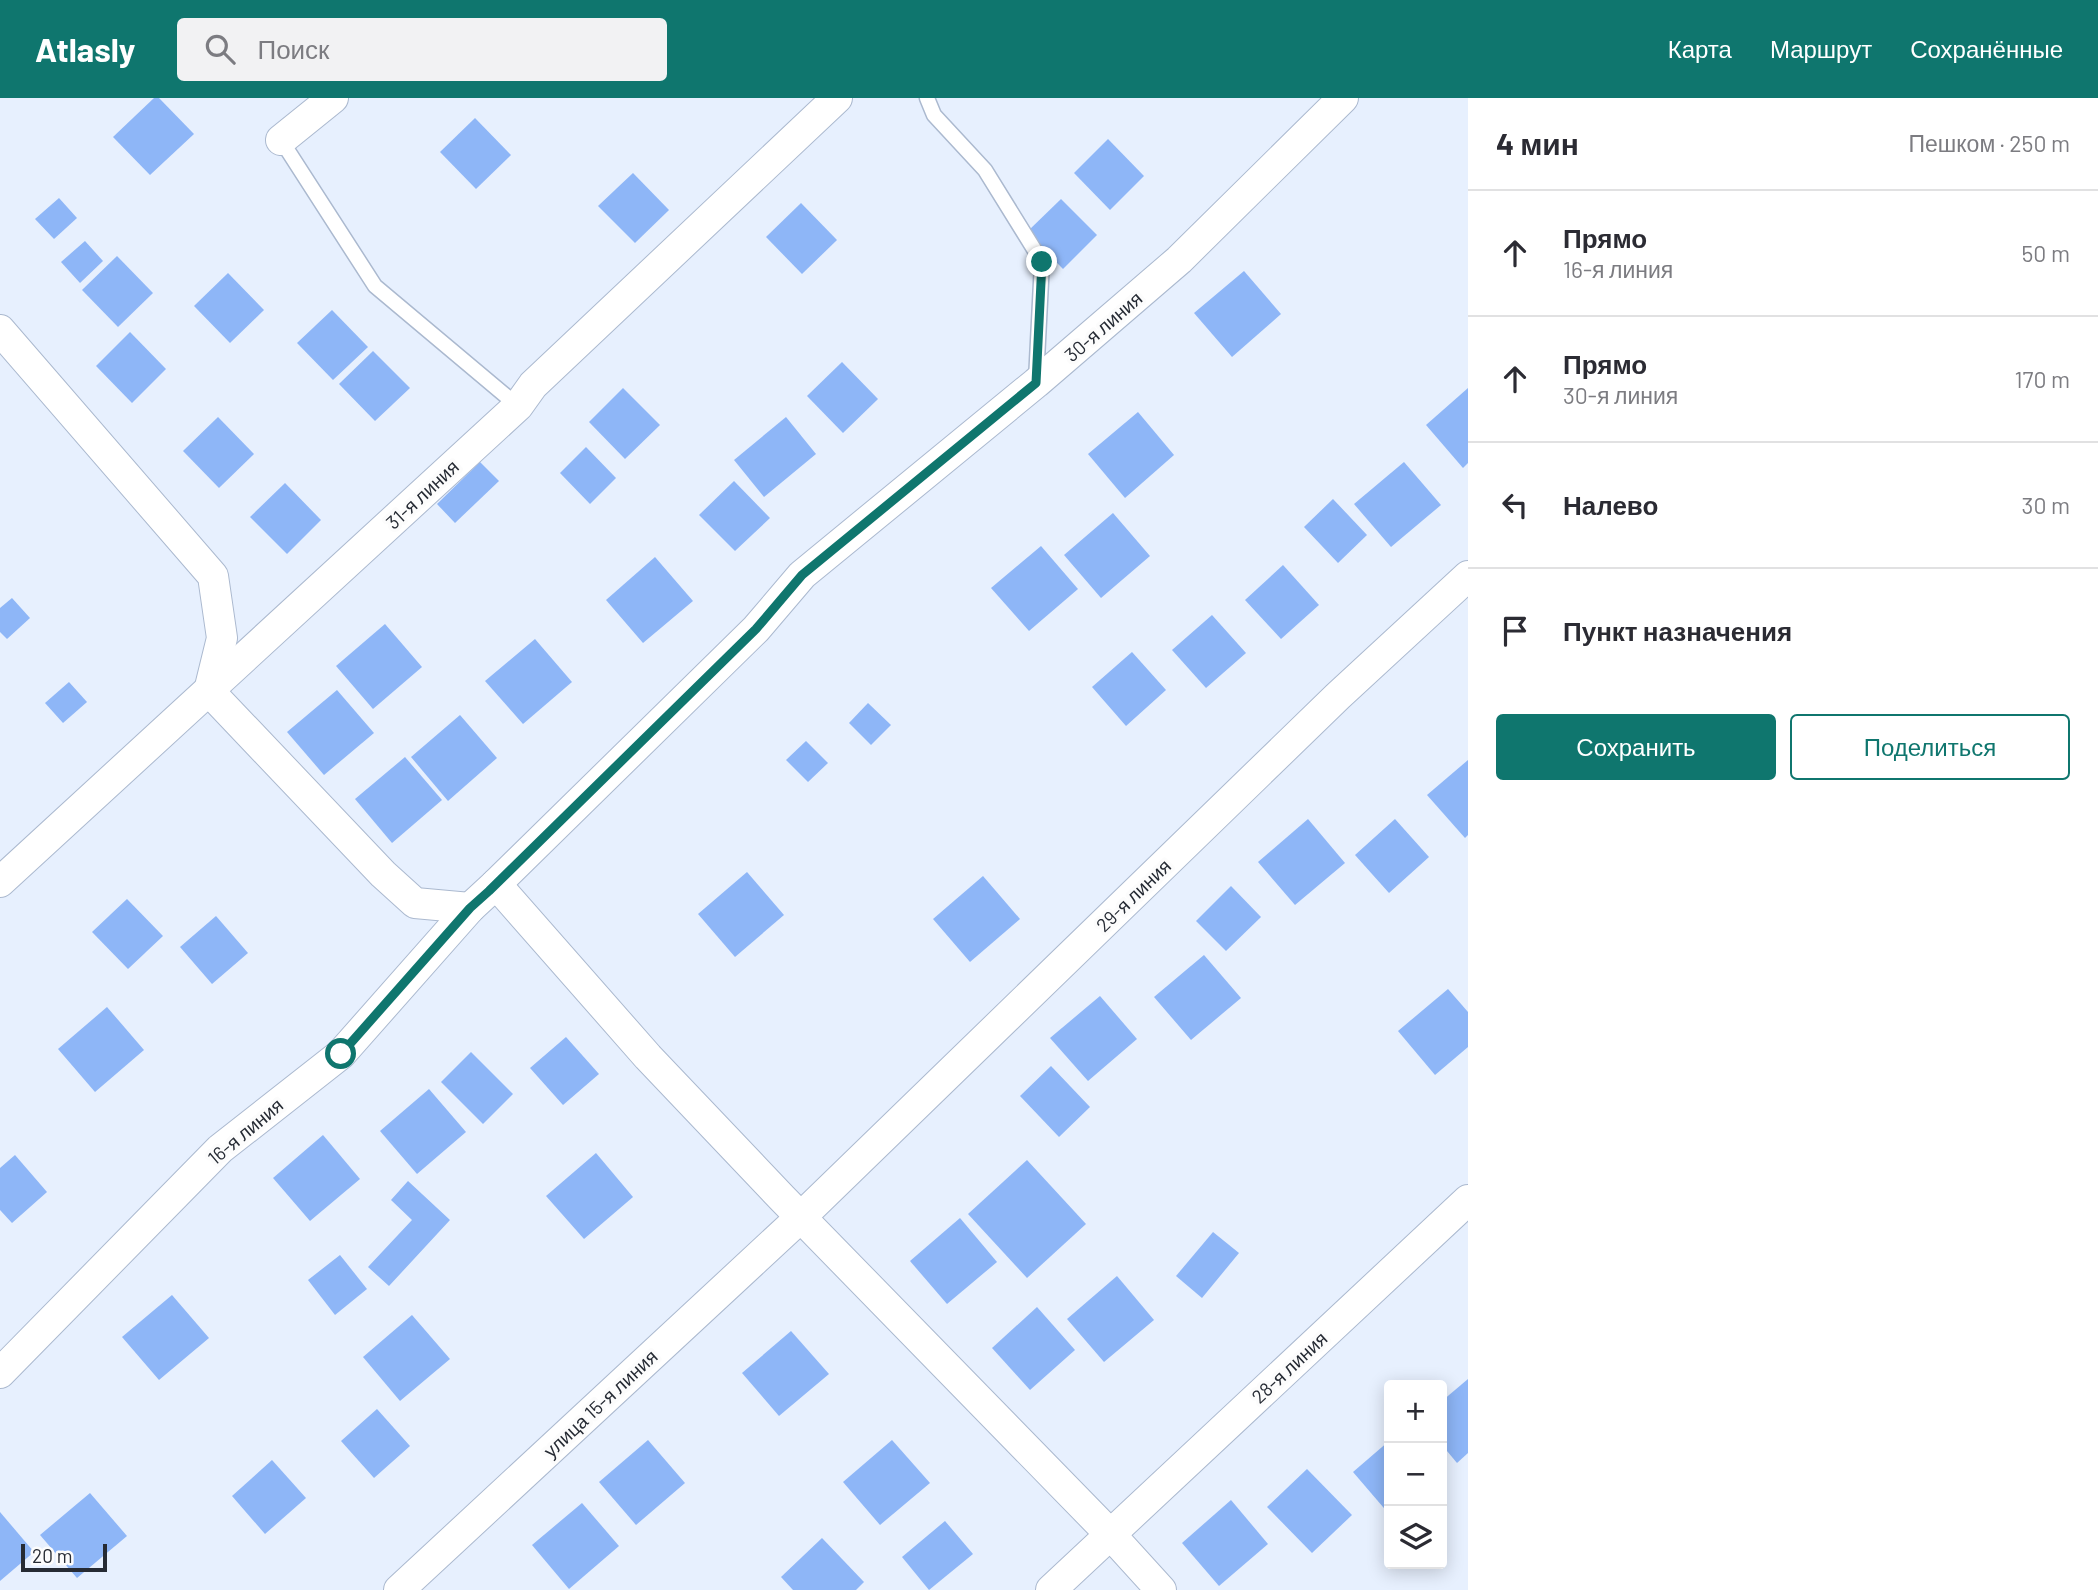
<!DOCTYPE html>
<html lang="ru">
<meta charset="utf-8">
<style>
:root{--surface:#fff;--page:#f2f2f3;--text:#2b2b33;--muted:#7c7c81;--line:#e1e1e2;--accent:#0f766e}
body{margin:0;font-family:Barlow,sans-serif;background:var(--page);color:var(--text)}
.controls{position:absolute;right:21px;bottom:21px;display:grid;overflow:hidden;border-radius:7px;box-shadow:0 4px 18px #0003}
.controls button{width:63px;height:63px;display:grid;place-items:center;padding:0;border:0;border-bottom:2px solid var(--line);background:var(--surface);color:var(--text);font:35px sans-serif}
.scale{position:absolute;left:21px;bottom:18px;width:86px;box-sizing:border-box;padding-left:7px;border:4px solid #262b34;border-top:0;font-size:19px;line-height:24px;white-space:nowrap;color:#262b34;-webkit-text-stroke:5px #fcfcfc;paint-order:stroke}
.stop{position:absolute;width:21px;height:21px;margin:-16px;border:5px solid #0f766e;border-radius:50%;background:#fff}
.stop.end{background:#0f766e;border-color:#fff;box-shadow:0 2px 7px #0008}
.list{margin:0;padding:0;list-style:none}
h2{display:flex;justify-content:space-between;align-items:center;height:91px;margin:0;padding:0 28px;font-size:30px}
h2 small{font-size:23px;font-weight:400;color:var(--muted)}
.list li{display:grid;grid-template-columns:46px 1fr auto;gap:21px;align-items:center;box-sizing:border-box;height:126px;padding:0 28px;border-top:2px solid var(--line)}
.list b{display:block;font-size:26px;white-space:nowrap}
.list p{margin:0;font-size:23px;white-space:nowrap;color:var(--muted)}
.list em{font-size:23px;font-style:normal;color:var(--muted)}
.actions{display:flex;gap:14px;padding:21px 28px}
.actions a{flex:1;padding:16px 0;border:2px solid var(--accent);border-radius:7px;text-align:center;font-size:24px;color:var(--accent)}
.actions .main{background:var(--accent);color:#fff}
.icon{flex:none;width:38px;height:38px;fill:none;stroke:currentColor;stroke-width:2;stroke-linecap:round;stroke-linejoin:round}
.map{position:relative;flex:none;width:1468px;height:1492px;overflow:hidden}
header{display:flex;align-items:center;gap:42px;box-sizing:border-box;height:98px;padding:0 35px;background:var(--accent);color:#fff}
header strong{font-size:33px}
nav{display:flex;gap:38px;margin-inline-start:auto;font-size:24px}
.search{width:490px;height:63px;background:var(--page);display:flex;align-items:center;gap:18px;box-sizing:border-box;padding:0 24px;border-radius:7px;color:var(--muted);font-size:26px}
main{display:flex}
aside{flex:1;background:var(--surface)}
.map>svg:first-child{display:block}
.building{fill:#8eb6f7}
.lines{fill:none;stroke-linecap:round;stroke-linejoin:round}
.lane-casing{stroke:#abb9cf;stroke-width:17}
.street-casing{stroke:#abb9cf;stroke-width:32}
.lane{stroke:#fff;stroke-width:14}
.street{stroke:#fff;stroke-width:30}
.route{stroke:#0f766e;stroke-width:9}
.labels{text-anchor:middle;dominant-baseline:central;stroke-width:7;stroke-linejoin:round;paint-order:stroke}
.street-label{font-size:19px;fill:#262b34;stroke:#fcfcfc}
</style>
<header>
<strong>Atlasly</strong>
<div class="search"><svg class="icon" aria-label="search" viewBox="0 0 24 24"><circle cx="10" cy="10" r="6"/><path d="M15 15l6 6"/></svg>Поиск</div>
<nav><a>Карта</a><a>Маршрут</a><a>Сохранённые</a></nav>
</header>
<main>
<div class="map">
<svg width="1468" height="1492" viewBox="0 0 1468 1492">
<rect width="100%" height="100%" fill="#e7f0fe"/>
<g class="building">
<polygon points="154,0 159,0 194,36 150,77 113,39"/>
<polygon points="475,20 511,57 476,91 440,54"/>
<polygon points="1108,41 1144,78 1110,112 1074,75"/>
<polygon points="633,75 669,112 635,145 598,108"/>
<polygon points="59,100 77,120 54,141 35,121"/>
<polygon points="1061,101 1097,137 1063,171 1027,134"/>
<polygon points="801,105 837,142 802,176 766,139"/>
<polygon points="85,143 103,163 80,185 61,164"/>
<polygon points="117,158 153,195 118,229 82,192"/>
<polygon points="1244,173 1281,216 1232,259 1194,215"/>
<polygon points="228,175 264,212 230,245 194,208"/>
<polygon points="332,212 368,249 333,282 297,245"/>
<polygon points="130,234 166,271 132,305 96,268"/>
<polygon points="373,253 410,290 375,323 339,286"/>
<polygon points="842,264 878,301 843,335 807,298"/>
<polygon points="623,290 660,327 625,361 589,324"/>
<polygon points="1468,290 1468,365 1463,370 1426,327"/>
<polygon points="1138,314 1174,357 1125,400 1088,356"/>
<polygon points="218,319 254,356 219,390 183,353"/>
<polygon points="786,319 816,356 764,399 734,362"/>
<polygon points="586,349 616,380 590,406 560,375"/>
<polygon points="480,364 499,383 455,425 437,406"/>
<polygon points="1404,364 1441,407 1391,449 1354,406"/>
<polygon points="734,383 770,420 735,453 699,417"/>
<polygon points="285,385 321,422 287,456 250,419"/>
<polygon points="1333,401 1367,437 1338,465 1304,429"/>
<polygon points="1113,415 1150,458 1101,500 1064,457"/>
<polygon points="1041,448 1078,491 1029,533 991,490"/>
<polygon points="655,459 693,503 643,545 606,502"/>
<polygon points="1283,467 1319,507 1281,541 1245,502"/>
<polygon points="12,500 30,520 7,541 0,534 0,510"/>
<polygon points="1212,517 1246,555 1206,590 1172,552"/>
<polygon points="385,526 422,569 373,611 336,568"/>
<polygon points="535,541 572,584 523,626 485,583"/>
<polygon points="1132,554 1166,592 1126,628 1092,589"/>
<polygon points="69,584 87,604 63,625 45,605"/>
<polygon points="337,592 374,635 324,677 287,634"/>
<polygon points="868,605 891,627 871,647 849,625"/>
<polygon points="460,617 497,660 448,703 411,659"/>
<polygon points="806,643 828,665 808,684 786,662"/>
<polygon points="405,659 442,702 392,745 355,701"/>
<polygon points="1468,662 1468,737 1465,740 1427,697"/>
<polygon points="1308,721 1345,765 1295,807 1258,764"/>
<polygon points="1395,721 1429,759 1389,795 1355,757"/>
<polygon points="747,774 784,817 735,859 698,816"/>
<polygon points="983,778 1020,821 970,864 933,821"/>
<polygon points="1231,788 1261,819 1226,853 1196,823"/>
<polygon points="127,801 163,838 128,871 92,834"/>
<polygon points="216,818 248,855 212,886 180,849"/>
<polygon points="1204,857 1241,900 1191,942 1154,899"/>
<polygon points="1448,891 1468,914 1468,949 1435,977 1398,933"/>
<polygon points="1100,898 1137,941 1088,983 1050,940"/>
<polygon points="107,909 144,952 95,994 58,951"/>
<polygon points="566,939 599,976 563,1007 530,970"/>
<polygon points="471,954 513,996 483,1026 441,984"/>
<polygon points="1051,968 1090,1009 1059,1039 1020,998"/>
<polygon points="429,991 466,1034 417,1076 380,1033"/>
<polygon points="323,1037 360,1081 310,1123 273,1080"/>
<polygon points="596,1055 633,1099 584,1141 546,1098"/>
<polygon points="15,1057 47,1094 12,1125 0,1112 0,1070"/>
<polygon points="1027,1062 1086,1126 1027,1180 968,1116"/>
<polygon points="408,1083 450,1122 389,1188 368,1169 412,1122 391,1102"/>
<polygon points="960,1120 997,1164 947,1206 910,1163"/>
<polygon points="1213,1134 1239,1155 1202,1200 1176,1178"/>
<polygon points="340,1157 367,1191 335,1217 308,1182"/>
<polygon points="1117,1178 1154,1222 1104,1264 1067,1221"/>
<polygon points="172,1197 209,1240 159,1282 122,1239"/>
<polygon points="1037,1209 1075,1252 1030,1292 992,1250"/>
<polygon points="412,1217 450,1261 400,1303 363,1259"/>
<polygon points="791,1233 829,1276 779,1318 742,1275"/>
<polygon points="1468,1281 1468,1355 1457,1365 1442,1347 1442,1303"/>
<polygon points="377,1311 410,1348 374,1380 341,1343"/>
<polygon points="648,1342 685,1385 636,1427 599,1384"/>
<polygon points="892,1342 930,1385 880,1427 843,1384"/>
<polygon points="1389,1343 1389,1416 1353,1374"/>
<polygon points="272,1362 306,1400 265,1436 232,1398"/>
<polygon points="1307,1371 1352,1417 1312,1455 1267,1409"/>
<polygon points="90,1395 127,1438 77,1480 40,1437"/>
<polygon points="1231,1402 1268,1446 1219,1488 1182,1445"/>
<polygon points="582,1405 619,1448 569,1491 532,1447"/>
<polygon points="0,1414 34,1454 0,1483"/>
<polygon points="945,1423 973,1456 929,1492 902,1459"/>
<polygon points="822,1440 864,1484 856,1492 793,1492 781,1479"/>
</g>
<g class="lines">
<g class="lane-casing">
<g id="lane">
<polyline points="927,0 934,17 985,72 1042,164 1036,282"/>
<polyline points="281,42 375,188 518,308"/>
</g>
</g>
<g class="street-casing">
<g id="street">
<polyline points="281,42 333,0"/>
<polyline points="0,232 213,478 222,540 209,593 383,776 415,805 470,810"/>
<polyline points="0,784 518,308 533,287 837,0"/>
<polyline points="496,786 648,959 782,1100 1110,1436 1161,1492"/>
<polyline points="0,1275 220,1051 341,956 470,810 496,786 756,531 802,477 1036,285 1179,162 1343,0"/>
<polyline points="399,1492 801,1119 1338,598 1468,478"/>
<polyline points="1051,1492 1468,1102"/>
</g>
</g>
<use href="#lane" class="lane"/>
<use href="#street" class="street"/>
</g>
<g class="lines">
<polyline class="route" points="341,956 470,810 489,793 756,531 802,477 1036,285 1042,164"/>
</g>
<g class="labels">
<g class="street-label">
<text transform="translate(1103 228) rotate(-41)">30-я линия</text>
<text transform="translate(422 396) rotate(-43)">31-я линия</text>
<text transform="translate(1133 797) rotate(-44)">29-я линия</text>
<text transform="translate(245 1033) rotate(-40)">16-я линия</text>
<text transform="translate(1289 1269) rotate(-43)">28-я линия</text>
<text transform="translate(600 1305) rotate(-43)">улица 15-я линия</text>
</g>
</g>
</svg>
<div class="controls">
<button>+</button>
<button>−</button>
<button><svg class="icon" aria-label="layers" viewBox="0 0 24 24"><path d="M12 4l9 5-9 5-9-5zM3 14l9 5 9-5"/></svg></button>
</div>
<div class="scale">20 m</div>
<div class="stop" style="left:341px;top:956px"></div>
<div class="stop end" style="left:1042px;top:164px"></div>
</div>
<aside>
<h2>4 мин<small>Пешком · 250 m</small></h2>
<ul class="list">
<li><svg class="icon" aria-label="ahead" viewBox="0 0 24 24"><path d="M12 20V5M6 11l6-6 6 6"/></svg><div><b>Прямо</b><p>16-я линия</p></div><em>50 m</em></li>
<li><svg class="icon" aria-label="ahead" viewBox="0 0 24 24"><path d="M12 20V5M6 11l6-6 6 6"/></svg><div><b>Прямо</b><p>30-я линия</p></div><em>170 m</em></li>
<li><svg class="icon" aria-label="left" viewBox="0 0 24 24"><path d="M17 20v-9H6M10 6l-5 5 5 5"/></svg><div><b>Налево</b></div><em>30 m</em></li>
<li><svg class="icon" aria-label="arrive" viewBox="0 0 24 24"><path d="M6 21V4h12l-3 4 3 4H6"/></svg><div><b>Пункт назначения</b></div></li>
</ul>
<div class="actions"><a class="main">Сохранить</a><a>Поделиться</a></div>
</aside>
</main>
